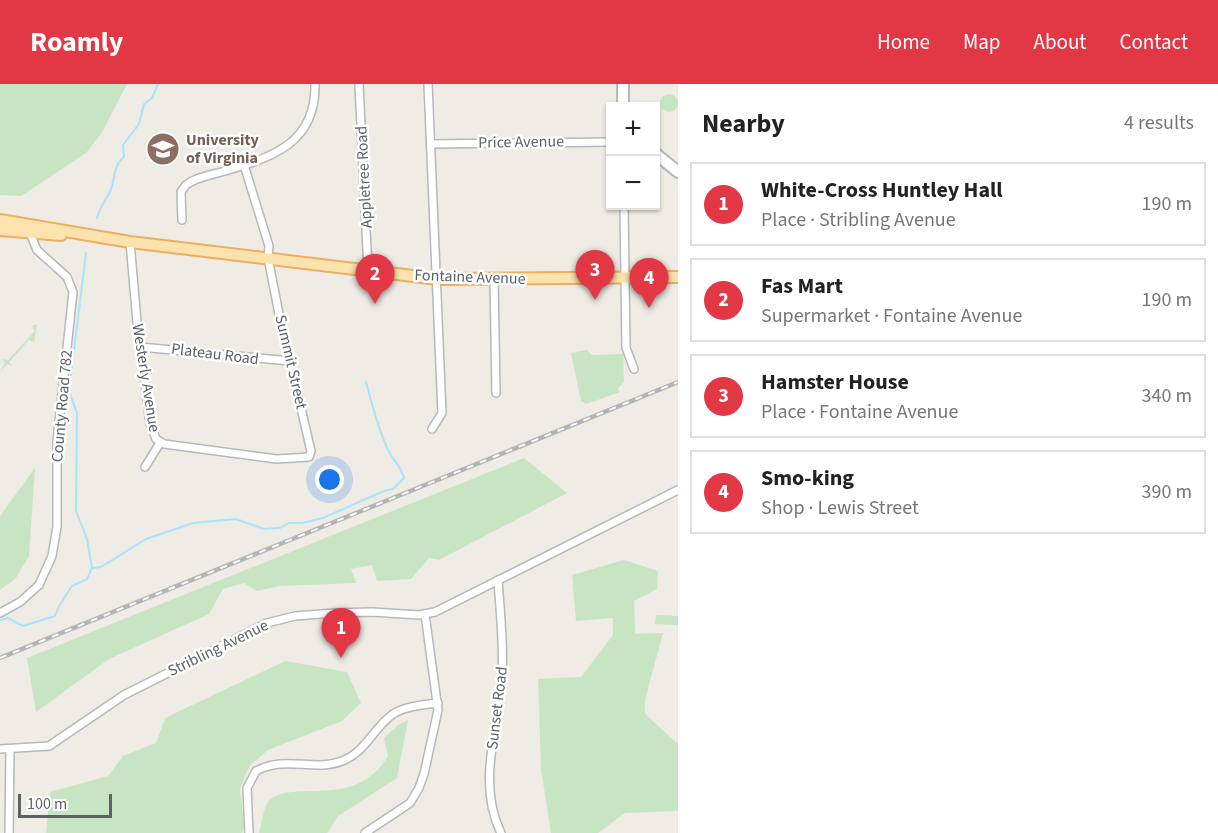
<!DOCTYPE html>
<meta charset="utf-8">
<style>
:root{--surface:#fff;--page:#f6f6f6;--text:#222;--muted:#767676;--line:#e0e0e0;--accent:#e23845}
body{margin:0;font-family:"Source Sans 3",sans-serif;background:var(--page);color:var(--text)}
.controls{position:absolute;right:18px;top:18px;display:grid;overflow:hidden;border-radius:0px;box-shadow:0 2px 4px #0004}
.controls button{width:54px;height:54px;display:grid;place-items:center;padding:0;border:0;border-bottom:2px solid var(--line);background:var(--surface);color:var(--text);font:30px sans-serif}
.scale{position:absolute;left:18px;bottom:15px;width:94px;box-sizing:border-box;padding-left:6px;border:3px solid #5d6265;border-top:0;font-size:16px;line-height:21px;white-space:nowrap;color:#5d6265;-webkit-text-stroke:4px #fff;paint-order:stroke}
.you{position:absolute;left:330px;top:396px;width:21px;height:21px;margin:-15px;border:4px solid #fff;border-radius:50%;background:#1a73e8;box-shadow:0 0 0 9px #1a73e833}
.badge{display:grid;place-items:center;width:39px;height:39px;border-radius:50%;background:var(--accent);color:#fff;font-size:20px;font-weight:700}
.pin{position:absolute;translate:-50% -50px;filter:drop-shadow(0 2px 3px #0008)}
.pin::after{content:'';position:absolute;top:32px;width:21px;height:18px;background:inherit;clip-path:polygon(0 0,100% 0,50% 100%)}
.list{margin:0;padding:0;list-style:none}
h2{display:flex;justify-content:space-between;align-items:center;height:78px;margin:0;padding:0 24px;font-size:26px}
h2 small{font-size:20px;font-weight:400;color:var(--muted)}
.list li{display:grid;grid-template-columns:39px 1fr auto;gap:18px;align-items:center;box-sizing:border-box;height:84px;margin:0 12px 12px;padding:0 12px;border:2px solid var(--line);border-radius:0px}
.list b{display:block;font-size:22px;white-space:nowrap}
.list p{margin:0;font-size:20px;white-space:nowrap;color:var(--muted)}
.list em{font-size:20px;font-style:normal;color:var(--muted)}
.map{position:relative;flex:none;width:678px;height:749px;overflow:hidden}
header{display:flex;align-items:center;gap:36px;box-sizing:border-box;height:84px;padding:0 30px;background:var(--accent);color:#fff}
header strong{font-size:28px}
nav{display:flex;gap:33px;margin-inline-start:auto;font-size:21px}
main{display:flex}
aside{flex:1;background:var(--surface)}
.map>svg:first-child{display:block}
.green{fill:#c8e5c3}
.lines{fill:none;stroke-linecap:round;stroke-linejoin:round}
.stream{stroke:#a9e4fb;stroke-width:2}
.street-casing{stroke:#b6b8bb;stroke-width:10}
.secondary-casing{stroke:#b4b9bc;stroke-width:14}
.primary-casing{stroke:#ecaf61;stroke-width:14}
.street{stroke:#fff;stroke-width:7}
.secondary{stroke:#fff;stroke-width:10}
.primary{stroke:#fce3ad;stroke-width:10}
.rail-casing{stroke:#b3b4b5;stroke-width:4.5}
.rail{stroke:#fff;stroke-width:2;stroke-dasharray:7;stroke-linecap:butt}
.labels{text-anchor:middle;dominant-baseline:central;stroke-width:5;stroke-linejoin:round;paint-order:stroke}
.education-label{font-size:16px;font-weight:bold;fill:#785e54;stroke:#fff;text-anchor:start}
.street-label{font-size:16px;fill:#5d6265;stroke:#fff}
</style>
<header>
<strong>Roamly</strong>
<nav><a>Home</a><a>Map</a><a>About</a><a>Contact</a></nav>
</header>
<main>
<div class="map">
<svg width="678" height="749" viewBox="0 0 678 749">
<rect width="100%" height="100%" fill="#efebe5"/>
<g class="green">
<polygon points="0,0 127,0 101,50 86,69 21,112 0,111"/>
<circle cx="669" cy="19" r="9"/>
<polygon points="37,240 34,258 29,256 9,278 12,282 7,280 0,288 5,279 2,275 8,276 35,247 32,242"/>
<polygon points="587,266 592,271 623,270 624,298 618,304 620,308 586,320 581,317 571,269"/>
<polygon points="524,374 567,409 439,476 429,474 411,495 377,497 372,481 351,485 356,499 279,502 257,507 244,499 223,505 209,530 109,575 36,628 27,574"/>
<polygon points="35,384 29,472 16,494 0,506 0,432"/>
<polygon points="624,476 658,487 657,505 634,517 635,550 663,549 645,616 645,630 678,660 678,727 625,729 598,749 551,749 541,685 538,595 581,593 613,551 613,534 576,537 572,491"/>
<polygon points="656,531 678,532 678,541 655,540"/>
<polygon points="285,577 347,588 361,619 342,637 268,666 250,681 240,704 244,743 242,749 46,749 50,708 108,692 123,672 156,659 165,634"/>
<path d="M408 636 397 694 338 732 327 749H259C262 740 263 725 268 718 289 693 355 728 388 672L384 654 398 641Z"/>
</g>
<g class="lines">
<g class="stream">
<path d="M97 134C101 120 105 118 110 108 115 96 113 81 124 73L123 61 139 40 144 20 152 14 158 0"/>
<path d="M92 484 101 483 146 455 193 439 236 435 264 445 280 444 289 439H302L323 434 384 407 393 405 404 394C401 382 393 376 388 366 378 344 372 321 366 298"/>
<polyline points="0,536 8,534 23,542 55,532 59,522 72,502 87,495 92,484 87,455 76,427 77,329 69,307 86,169"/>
</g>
<g class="street-casing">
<g id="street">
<polyline points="359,0 368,187"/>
<polyline points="428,0 442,329 432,345"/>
<polyline points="431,60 610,58"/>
<polyline points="624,122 626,264 634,285"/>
<path d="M182 136 181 108 186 101C196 93 212 91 225 87 273 73 316 59 315 0"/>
<polyline points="130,158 137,238 150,339 156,355 164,360 277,375 309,373 311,367 279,230 268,174 269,162 244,81"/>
<polyline points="494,195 496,309"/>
<polyline points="140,263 290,277"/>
<polyline points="145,383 160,359"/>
<path d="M498 496C500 527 504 559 502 589 499 643 476 698 501 749"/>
<polyline points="0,529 20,518 39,501 52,472 57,443 57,357 73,208 67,193 37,166 30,149"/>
<polyline points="0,665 49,662 124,611 267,539 295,532 335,529 372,528 419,531 435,528 678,406"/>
<polyline points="9,749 10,665"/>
<path d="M249 749 247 704 256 687C286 671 313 688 342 677 366 668 373 644 393 630 406 622 423 621 438 619"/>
<polyline points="365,749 410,719 419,704 424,690 438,626 425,530"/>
</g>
</g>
<g class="secondary-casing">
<g id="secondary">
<polyline points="623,0 623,22"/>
<polyline points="656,70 678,88"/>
</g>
</g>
<g class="primary-casing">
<g id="primary">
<polyline points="0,136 130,158 438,195 678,193"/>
<polyline points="0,146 61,151"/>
</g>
</g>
<use href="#street" class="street"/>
<use href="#secondary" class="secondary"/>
<use href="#primary" class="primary"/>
<g class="rail-casing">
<polyline id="rail" points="0,574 678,298"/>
</g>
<use href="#rail" class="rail"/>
</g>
<defs>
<g id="university-disc" transform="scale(1.725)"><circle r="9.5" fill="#8d6e63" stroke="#fff"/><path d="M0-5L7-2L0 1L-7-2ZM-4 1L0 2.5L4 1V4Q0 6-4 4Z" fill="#fff"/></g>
</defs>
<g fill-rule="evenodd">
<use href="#university-disc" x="163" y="65"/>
</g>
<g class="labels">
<g class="education-label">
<text x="186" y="56">University<tspan x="186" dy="18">of Virginia</tspan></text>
</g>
<g class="street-label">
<text transform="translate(521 58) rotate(-1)">Price Avenue</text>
<text transform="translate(364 93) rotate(-93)">Appletree Road</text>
<text transform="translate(470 193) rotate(2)">Fontaine Avenue</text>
<text transform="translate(215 270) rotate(7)">Plateau Road</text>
<text transform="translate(291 278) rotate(77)">Summit Street</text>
<text transform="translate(146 294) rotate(81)">Westerly Avenue</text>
<text transform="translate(62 322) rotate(-85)">County Road 782</text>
<text transform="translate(218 564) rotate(-26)">Stribling Avenue</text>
<text transform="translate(497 624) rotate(-83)">Sunset Road</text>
</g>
</g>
</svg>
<div class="controls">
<button>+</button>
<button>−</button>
</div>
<div class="scale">100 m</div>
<div class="you"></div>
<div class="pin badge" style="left:341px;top:574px">1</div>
<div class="pin badge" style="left:375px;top:220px">2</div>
<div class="pin badge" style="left:595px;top:216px">3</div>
<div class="pin badge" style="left:649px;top:224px">4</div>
</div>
<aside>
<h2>Nearby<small>4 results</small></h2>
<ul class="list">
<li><span class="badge">1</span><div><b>White-Cross Huntley Hall</b><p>Place · Stribling Avenue</p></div><em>190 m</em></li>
<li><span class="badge">2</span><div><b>Fas Mart</b><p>Supermarket · Fontaine Avenue</p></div><em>190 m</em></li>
<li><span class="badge">3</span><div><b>Hamster House</b><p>Place · Fontaine Avenue</p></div><em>340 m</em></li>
<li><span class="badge">4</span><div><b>Smo-king</b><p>Shop · Lewis Street</p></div><em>390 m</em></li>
</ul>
</aside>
</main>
